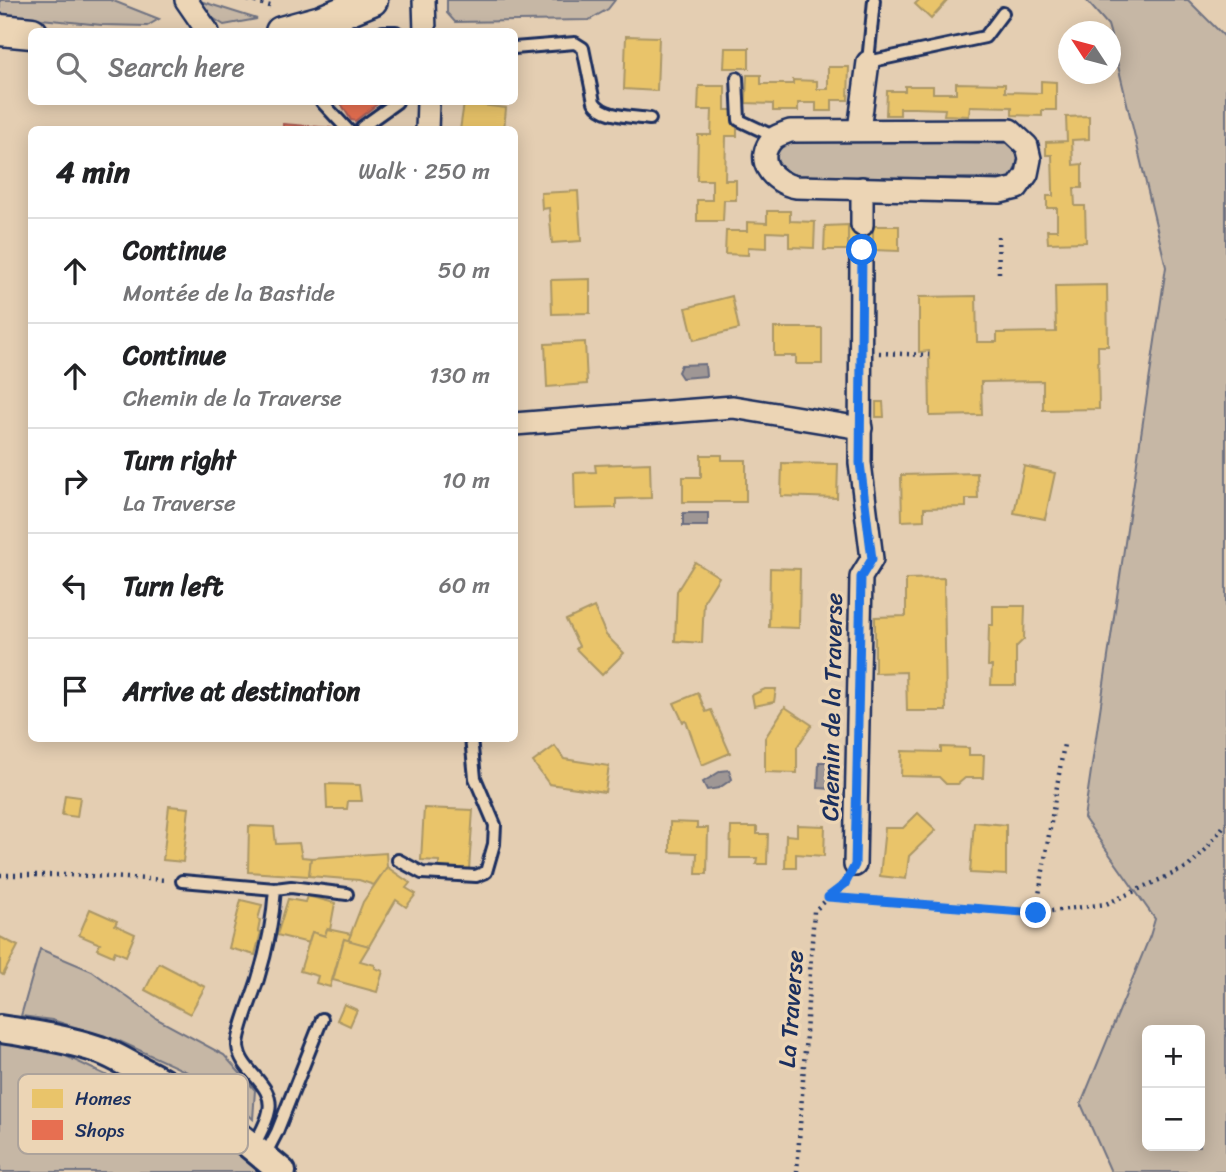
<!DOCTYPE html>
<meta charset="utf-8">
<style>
:root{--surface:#fff;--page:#f6f6f6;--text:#202124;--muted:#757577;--line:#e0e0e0}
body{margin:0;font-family:Sriracha,sans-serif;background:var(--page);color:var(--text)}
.controls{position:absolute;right:21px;bottom:21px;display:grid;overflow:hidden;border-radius:10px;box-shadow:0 4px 18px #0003}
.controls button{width:63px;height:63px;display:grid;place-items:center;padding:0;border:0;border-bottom:2px solid var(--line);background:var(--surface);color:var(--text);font:35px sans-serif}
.compass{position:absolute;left:1058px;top:21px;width:63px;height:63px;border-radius:50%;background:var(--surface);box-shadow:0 4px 18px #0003;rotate:306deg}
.stop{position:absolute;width:21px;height:21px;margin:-16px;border:5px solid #1a73e8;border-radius:50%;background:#fff}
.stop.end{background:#1a73e8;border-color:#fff;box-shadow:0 2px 7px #0008}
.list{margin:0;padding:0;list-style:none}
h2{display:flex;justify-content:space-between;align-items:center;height:91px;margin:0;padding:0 28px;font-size:30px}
h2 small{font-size:23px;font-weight:400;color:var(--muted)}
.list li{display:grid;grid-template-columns:46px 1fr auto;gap:21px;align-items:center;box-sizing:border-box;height:105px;padding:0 28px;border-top:2px solid var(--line)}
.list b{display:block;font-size:26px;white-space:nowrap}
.list p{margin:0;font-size:23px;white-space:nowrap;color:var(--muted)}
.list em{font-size:23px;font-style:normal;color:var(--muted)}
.icon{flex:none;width:38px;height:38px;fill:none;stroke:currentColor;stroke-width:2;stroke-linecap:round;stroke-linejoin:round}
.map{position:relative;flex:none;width:1226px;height:1172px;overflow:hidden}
.search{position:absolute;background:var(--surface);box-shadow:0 4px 18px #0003;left:28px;top:28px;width:490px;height:77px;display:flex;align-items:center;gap:18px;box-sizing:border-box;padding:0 24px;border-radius:10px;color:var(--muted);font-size:26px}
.panel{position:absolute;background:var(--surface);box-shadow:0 4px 18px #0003;left:28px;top:126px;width:490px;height:616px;border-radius:10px}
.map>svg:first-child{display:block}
.green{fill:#c6b7a5;stroke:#707382;stroke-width:2;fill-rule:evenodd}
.water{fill:#9f9795;stroke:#6a6d7f;stroke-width:2}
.homes{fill:#e9c46a;stroke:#ab9766;stroke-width:2}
.shops{fill:#e76f51;stroke:#aa5c55;stroke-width:2}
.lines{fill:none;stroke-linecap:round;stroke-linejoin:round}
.service-casing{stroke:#1b2f5e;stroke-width:16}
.minor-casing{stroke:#1b2f5e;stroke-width:26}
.tertiary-casing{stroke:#1b2f5e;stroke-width:32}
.secondary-casing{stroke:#1b2f5e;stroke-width:35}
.path{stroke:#1b2f5e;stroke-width:4.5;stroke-dasharray:2 5;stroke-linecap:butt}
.service{stroke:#ecd5b5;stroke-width:10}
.minor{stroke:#ecd5b5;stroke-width:21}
.tertiary{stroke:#ecd5b5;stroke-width:26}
.secondary{stroke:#ecd5b5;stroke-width:30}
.route{stroke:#1a73e8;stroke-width:9}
.labels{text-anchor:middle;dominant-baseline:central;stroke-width:7;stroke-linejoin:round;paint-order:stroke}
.street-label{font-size:24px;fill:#1b2f5e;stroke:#ecd5b5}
.key{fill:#ecd5b5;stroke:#ada39b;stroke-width:2}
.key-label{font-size:19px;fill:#1b2f5e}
</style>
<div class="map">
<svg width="1226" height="1172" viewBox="0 0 1226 1172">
<rect width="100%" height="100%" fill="#e4ceb2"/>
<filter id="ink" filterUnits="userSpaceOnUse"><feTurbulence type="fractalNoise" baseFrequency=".0143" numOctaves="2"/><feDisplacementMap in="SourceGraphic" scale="14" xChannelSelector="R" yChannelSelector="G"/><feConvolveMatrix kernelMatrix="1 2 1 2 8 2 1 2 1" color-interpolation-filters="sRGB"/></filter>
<g filter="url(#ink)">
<g class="green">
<polygon points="0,0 111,0 159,19 147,26 102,25 0,15"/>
<polygon points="447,0 615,0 608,9 589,20 455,22 447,13"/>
<path d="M1086 0H1188L1226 38V1172H1111L1081 1104 1150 936 1155 919 1084 818 1166 267 1110 32 1108 25ZM1200 1030V1146H1147V1030Z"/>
<polygon points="200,1 257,19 224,25 208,15"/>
<polygon points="788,140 1009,143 1019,156 1012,178 788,178 774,163 777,151"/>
<polygon points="40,949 92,971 157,1019 224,1055 255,1090 253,1119 218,1086 117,1040 52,1020 21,1016"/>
<polygon points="0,1028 30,1039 209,1124 270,1172 0,1172"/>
</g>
<g class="water">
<polygon points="705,364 706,376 682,378 678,372 681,365"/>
<rect x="683" y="513" width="25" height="13"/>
<polygon points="819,762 832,762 832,789 818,788"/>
<polygon points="729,770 732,779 719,788 707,790 703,782 721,771"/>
</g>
<g class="homes">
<polygon points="919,0 948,0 931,19 915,4"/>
<polygon points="626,36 659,37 657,91 624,89"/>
<polygon points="725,48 749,48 749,68 724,68"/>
<polygon points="828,67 849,67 848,100 832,100 832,111 816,111 816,103 798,103 798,111 773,111 773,104 746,103 747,75 761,75 761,84 793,84 793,80 817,81 817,89 828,89"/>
<polygon points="1041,81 1056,82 1056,110 1042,110 1042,116 1012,115 1012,107 970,106 969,116 944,115 945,109 914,108 900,108 900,115 886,115 887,91 905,91 905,86 933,86 933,93 956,93 956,83 1005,84 1005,92 1041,93"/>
<polygon points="699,86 725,86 725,110 737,110 737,136 726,136 725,180 736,180 736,200 724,200 723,221 697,221 697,200 712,200 712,180 697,180 698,135 711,135 712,110 698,110"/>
<polygon points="464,103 506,108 504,130 460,130"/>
<polygon points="1089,116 1089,139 1072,140 1073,165 1082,164 1082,188 1074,188 1075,206 1085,206 1086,242 1048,243 1047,230 1057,230 1057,208 1047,208 1047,196 1053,196 1053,190 1052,155 1046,155 1046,142 1067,141 1066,117"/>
<polygon points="578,191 581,241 552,243 549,208 542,209 541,193"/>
<polygon points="767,211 790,211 790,221 815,222 814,248 789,247 789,233 767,232 767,248 748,247 748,255 725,254 726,231 747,231 747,222 767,223"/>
<polygon points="848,225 848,250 824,250 825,226"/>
<polygon points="848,225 873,226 873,250 848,250"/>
<polygon points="873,226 899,226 899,251 873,250"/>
<polygon points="590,279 590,313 552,314 551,280"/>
<polygon points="1107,285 1108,346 1098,346 1099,409 1043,410 1043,381 981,382 982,415 930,416 929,351 919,352 919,297 976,296 977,342 997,342 997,333 1056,332 1055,286"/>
<polygon points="732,296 739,329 694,340 686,308"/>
<polygon points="774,328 822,328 822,364 796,364 796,356 774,356"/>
<polygon points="585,342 587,384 547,387 545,344"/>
<polygon points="876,402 883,402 884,417 876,417"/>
<polygon points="701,455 722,455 722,460 746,460 746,502 683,502 683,477 701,477"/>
<polygon points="650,463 651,498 616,499 616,508 575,509 574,473 596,472 595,465"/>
<polygon points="782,463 838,464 837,498 781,496"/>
<polygon points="1024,466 1055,473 1045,519 1014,513"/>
<polygon points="977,473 978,499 966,499 966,507 924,508 924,520 902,521 901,475"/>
<polygon points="695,562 719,577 704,601 702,643 675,641 677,591"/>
<polygon points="770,568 800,569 799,628 769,627"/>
<polygon points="944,578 946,711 907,711 906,672 875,673 875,617 906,616 906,579"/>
<polygon points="993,606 1025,606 1024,639 1016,647 1016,685 991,685 992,666 988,666 989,625 993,625"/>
<polygon points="594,607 606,635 624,653 602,675 576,649 579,646 566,620"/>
<polygon points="765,689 776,689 774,702 754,706 752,695"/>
<polygon points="698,693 706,712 711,710 730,753 702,765 686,721 683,722 674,703"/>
<polygon points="785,707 812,725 797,747 797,773 765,772 765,738"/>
<polygon points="555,746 564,759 609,766 605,792 549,784 533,762"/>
<polygon points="941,747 969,748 969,755 984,755 983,778 965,778 958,784 946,784 939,777 901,776 902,751 941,752"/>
<polygon points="326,784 360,785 362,801 348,801 347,809 327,809"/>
<polygon points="65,795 80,797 77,817 62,815"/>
<polygon points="169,806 189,808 183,862 163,860"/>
<polygon points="424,808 473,810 469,870 439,868 439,861 421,860"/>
<polygon points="918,813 936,830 909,856 906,879 880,876 885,828 903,828"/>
<polygon points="670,822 697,823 697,828 708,828 707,874 696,874 697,853 670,852"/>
<polygon points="974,822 1006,825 1006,875 970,873"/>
<polygon points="797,825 825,826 824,856 796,854 796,868 785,868 786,835 797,836"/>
<polygon points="249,826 274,827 276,844 299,843 302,857 311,858 309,876 248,872"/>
<polygon points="731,827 757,827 757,834 768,834 767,864 756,864 757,858 730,858"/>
<polygon points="386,853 387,867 374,885 359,880 309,876 311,858"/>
<polygon points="387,867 410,883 406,888 416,894 406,907 396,900 369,946 348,941 363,902"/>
<polygon points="307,896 335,903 330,930 327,929 325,936 312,932 309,943 277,935 288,899 305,902"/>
<polygon points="241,900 262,905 258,919 260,920 258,931 261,932 255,955 229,948"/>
<polygon points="90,909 117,921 115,925 135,934 126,956 115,951 113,956 97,949 100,944 79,935"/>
<polygon points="327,929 351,934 348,941 344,939 330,987 316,983 318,976 300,971 312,932 325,936"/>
<polygon points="0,937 18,946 3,975 0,973"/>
<polygon points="344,939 369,946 360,961 375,965 375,968 383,971 377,992 333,980"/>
<polygon points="159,963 205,987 190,1014 145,990"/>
<polygon points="344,1004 357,1010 350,1026 337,1020"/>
</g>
<g class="shops">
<polygon points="340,102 380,102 355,121 351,120"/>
<polygon points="283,124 332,128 283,130"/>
</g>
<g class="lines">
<g class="service-casing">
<g id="service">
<polyline points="874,0 868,62 985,37 1003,13"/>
<polyline points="383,32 396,32"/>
<path d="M514 48 575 43 583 48 594 102C604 118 632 116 650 119"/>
<polyline points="737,78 739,120 775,137"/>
<polyline points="322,102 348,130"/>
<polyline points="362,130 362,127 397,102"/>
<polyline points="398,860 422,873 476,876 486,872 494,844 495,825 475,778 471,738"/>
<polyline points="182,881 275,889"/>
<path d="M254 1146C259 1135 267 1123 269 1111 275 1084 240 1072 238 1046 238 1030 253 996 258 979 267 950 273 920 275 889L291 887 347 894"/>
<polyline points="264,1157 277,1132 322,1019"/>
</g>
</g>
<g class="minor-casing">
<g id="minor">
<polyline points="186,0 208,32"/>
<polyline points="424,0 425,32"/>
<polyline points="427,130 428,102"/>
<polyline points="859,130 868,62"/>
<path d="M1010 130 1027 146 1030 159 1027 174 1017 188 1000 192 796 187C773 183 752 159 774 138 778 135 785 133 790 131Z"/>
<polyline points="862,225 862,188"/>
<polyline points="514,424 733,407 861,428"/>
<polyline points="855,865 861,577 872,559 860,463 861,250"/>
</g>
</g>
<g class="tertiary-casing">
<path id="tertiary" d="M0 1029C34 1034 67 1039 100 1050 111 1054 123 1061 134 1067 190 1094 235 1132 282 1172"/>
</g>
<g class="secondary-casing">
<g id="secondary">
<polyline points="0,30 32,33"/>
<polyline points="281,32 321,21 372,0"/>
</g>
</g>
<g class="path">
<polyline points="248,0 274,7"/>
<polyline points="998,236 999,273"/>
<polyline points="879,353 929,355"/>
<polyline points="0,875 69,875 167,880"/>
<polyline points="828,897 1036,913 1106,904 1188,867 1207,848 1226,823"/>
<polyline points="1036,913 1064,744"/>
<polyline points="797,1172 814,911 846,883"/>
</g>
<use href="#service" class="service"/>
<use href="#minor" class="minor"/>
<use href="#tertiary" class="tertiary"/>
<use href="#secondary" class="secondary"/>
</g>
</g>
<g class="lines" filter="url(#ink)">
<polyline class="route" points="862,250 860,463 872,559 861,577 855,865 845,884 828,897 1036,913"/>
</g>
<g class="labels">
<g class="street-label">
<text transform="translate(832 707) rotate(-89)">Chemin de la Traverse</text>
<text transform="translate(791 1009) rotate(-86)">La Traverse</text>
</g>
</g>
<rect x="18" y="1074" width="230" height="80" rx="10" class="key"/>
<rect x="32" y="1089" width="31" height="19" fill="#e9c46a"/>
<rect x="32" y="1120" width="31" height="20" fill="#e76f51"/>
<g class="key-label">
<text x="75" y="1105">Homes</text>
<text x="75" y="1137">Shops</text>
</g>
</svg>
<div class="controls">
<button>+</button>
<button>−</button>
</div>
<svg class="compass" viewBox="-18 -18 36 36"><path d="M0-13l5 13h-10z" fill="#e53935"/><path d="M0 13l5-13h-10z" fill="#757577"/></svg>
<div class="stop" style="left:862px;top:250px"></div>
<div class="stop end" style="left:1036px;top:913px"></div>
<div class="search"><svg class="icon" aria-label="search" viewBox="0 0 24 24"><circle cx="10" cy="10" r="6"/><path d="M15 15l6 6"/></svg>Search here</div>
<section class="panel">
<h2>4 min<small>Walk · 250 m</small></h2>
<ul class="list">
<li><svg class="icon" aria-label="ahead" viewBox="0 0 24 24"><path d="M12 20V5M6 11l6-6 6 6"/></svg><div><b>Continue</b><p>Montée de la Bastide</p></div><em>50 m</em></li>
<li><svg class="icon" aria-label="ahead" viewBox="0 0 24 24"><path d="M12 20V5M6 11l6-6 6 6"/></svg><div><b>Continue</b><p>Chemin de la Traverse</p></div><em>130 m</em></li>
<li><svg class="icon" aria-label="right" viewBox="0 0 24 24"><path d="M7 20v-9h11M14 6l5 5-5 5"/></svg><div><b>Turn right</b><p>La Traverse</p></div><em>10 m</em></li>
<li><svg class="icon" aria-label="left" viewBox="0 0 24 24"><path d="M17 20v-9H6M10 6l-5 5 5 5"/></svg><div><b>Turn left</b></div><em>60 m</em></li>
<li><svg class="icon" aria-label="arrive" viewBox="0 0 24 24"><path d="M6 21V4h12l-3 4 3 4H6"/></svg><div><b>Arrive at destination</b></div></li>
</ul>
</section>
</div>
